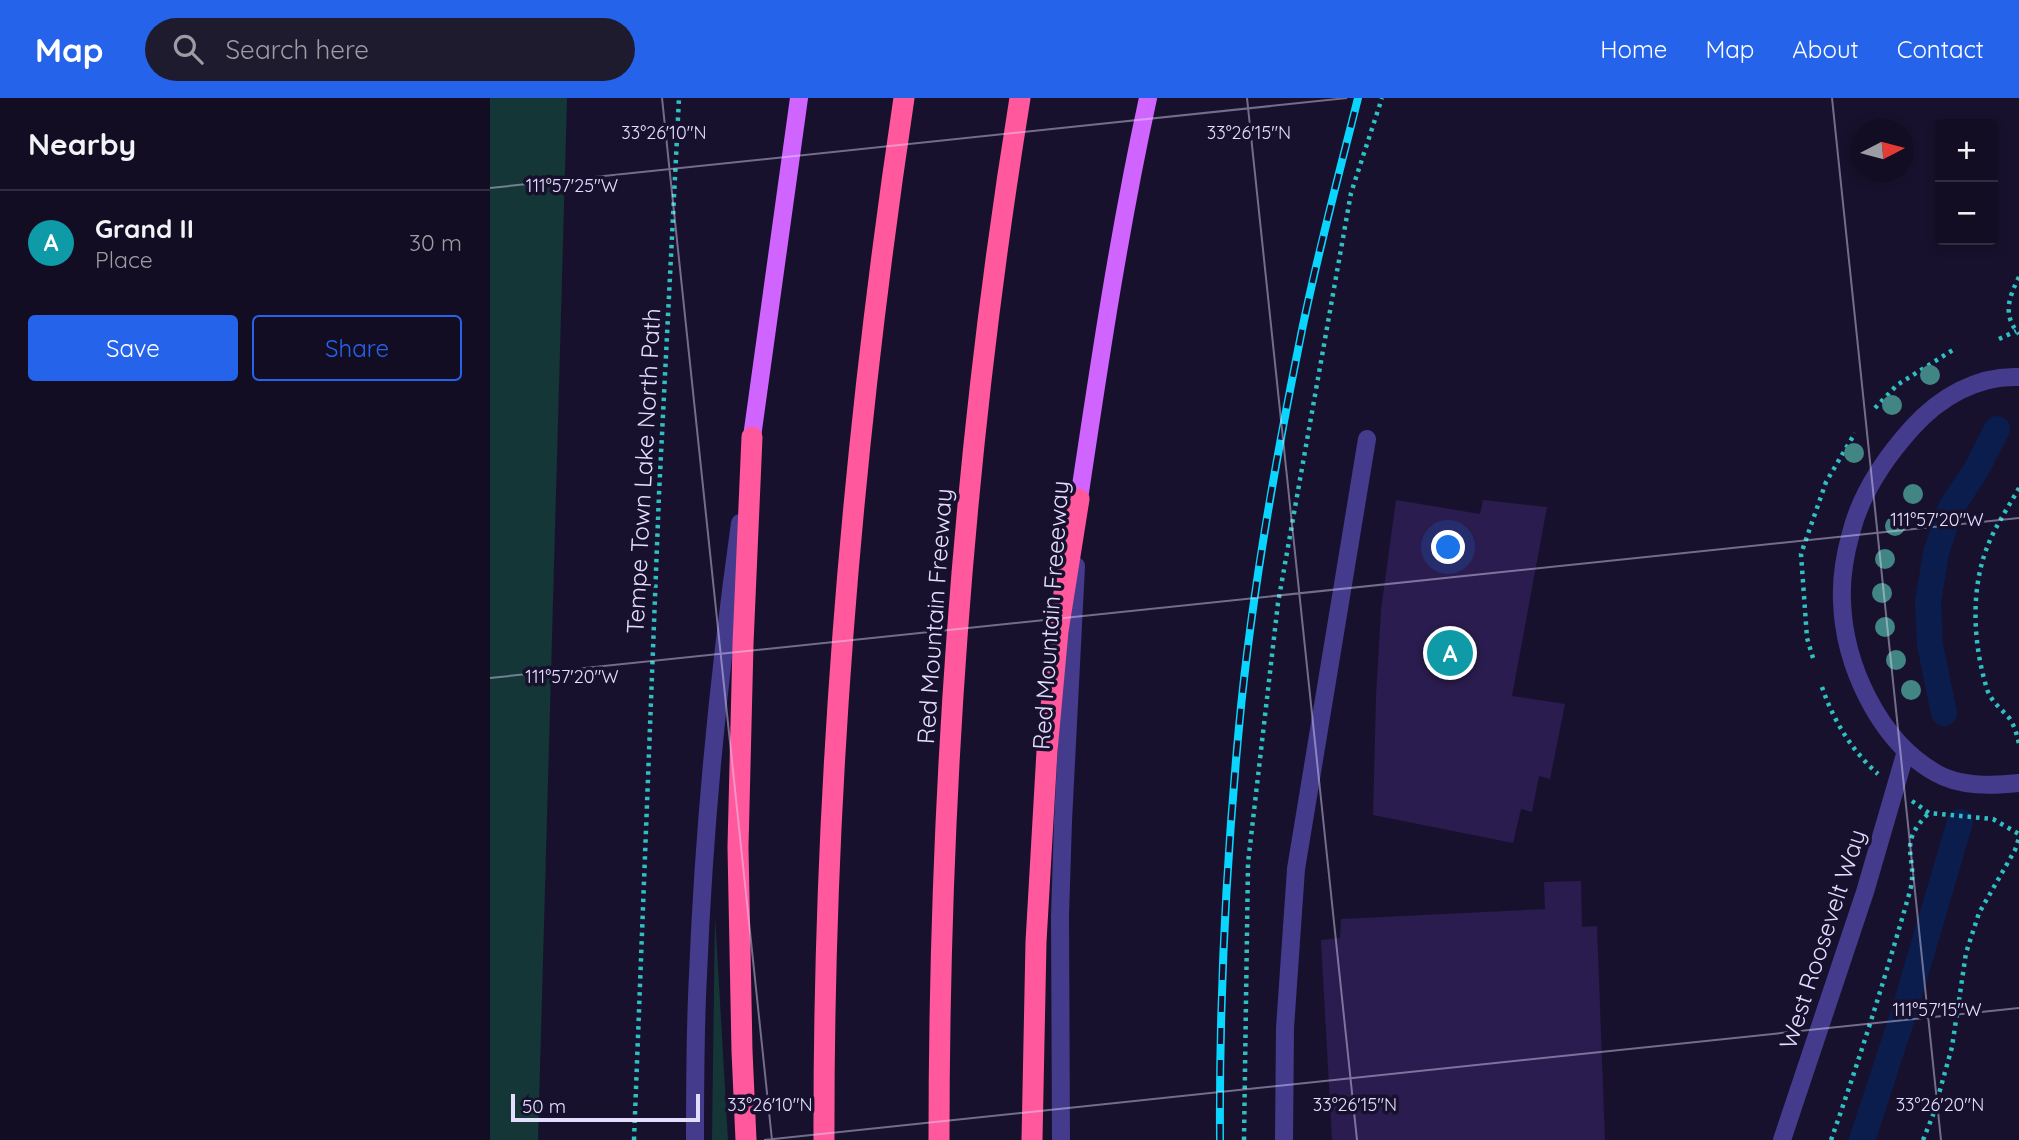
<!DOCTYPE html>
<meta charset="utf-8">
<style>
:root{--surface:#120d22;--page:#1f1b2f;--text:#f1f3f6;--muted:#9c9ca5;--line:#312d40;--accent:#2563eb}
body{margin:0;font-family:Quicksand,sans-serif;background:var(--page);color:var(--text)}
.controls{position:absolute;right:21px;top:21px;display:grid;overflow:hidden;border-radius:7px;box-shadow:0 4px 10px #0003}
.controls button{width:63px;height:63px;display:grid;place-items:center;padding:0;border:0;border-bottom:2px solid var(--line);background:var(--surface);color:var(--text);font:35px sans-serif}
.compass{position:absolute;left:1361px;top:21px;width:63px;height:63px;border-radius:50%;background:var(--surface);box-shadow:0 4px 10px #0003;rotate:84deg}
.scale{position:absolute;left:21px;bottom:18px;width:189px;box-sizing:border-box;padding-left:7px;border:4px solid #e3ddff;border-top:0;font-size:19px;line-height:24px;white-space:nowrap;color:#e3ddff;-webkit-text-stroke:5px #18112d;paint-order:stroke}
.you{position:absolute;left:959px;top:450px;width:24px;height:24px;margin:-18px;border:5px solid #fff;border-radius:50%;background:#1a73e8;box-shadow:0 0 0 10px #1a73e833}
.badge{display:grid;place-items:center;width:46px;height:46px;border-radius:50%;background:var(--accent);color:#fff;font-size:23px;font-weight:700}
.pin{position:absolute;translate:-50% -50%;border:4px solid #fff;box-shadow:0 2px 7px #0006}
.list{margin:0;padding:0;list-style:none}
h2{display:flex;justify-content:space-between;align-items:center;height:91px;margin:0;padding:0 28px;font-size:30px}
h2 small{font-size:23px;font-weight:400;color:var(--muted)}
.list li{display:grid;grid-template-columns:46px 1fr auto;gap:21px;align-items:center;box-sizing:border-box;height:105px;padding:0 28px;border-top:2px solid var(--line)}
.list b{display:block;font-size:26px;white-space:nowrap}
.list p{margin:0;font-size:23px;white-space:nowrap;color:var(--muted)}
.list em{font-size:23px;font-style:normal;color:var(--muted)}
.actions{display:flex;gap:14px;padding:21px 28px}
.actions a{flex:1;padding:16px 0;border:2px solid var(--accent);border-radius:7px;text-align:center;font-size:24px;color:var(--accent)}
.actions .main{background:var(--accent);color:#fff}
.icon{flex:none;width:38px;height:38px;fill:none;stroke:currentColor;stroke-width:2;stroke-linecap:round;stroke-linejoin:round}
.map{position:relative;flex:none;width:1529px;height:1042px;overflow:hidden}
header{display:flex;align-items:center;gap:42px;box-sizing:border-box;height:98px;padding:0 35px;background:var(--accent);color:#fff}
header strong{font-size:33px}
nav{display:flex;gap:38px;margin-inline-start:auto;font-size:24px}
.search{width:490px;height:63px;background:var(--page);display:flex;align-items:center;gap:18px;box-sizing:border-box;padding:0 24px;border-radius:38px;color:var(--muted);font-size:26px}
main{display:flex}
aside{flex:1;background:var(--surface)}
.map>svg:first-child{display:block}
.green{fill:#143637}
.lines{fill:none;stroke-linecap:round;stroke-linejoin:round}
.canal{stroke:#0a1d4d;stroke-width:26}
.building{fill:#2a1c4e}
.path{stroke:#2ec0c2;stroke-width:4.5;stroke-dasharray:3.5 5;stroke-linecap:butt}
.minor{stroke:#443b8d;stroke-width:18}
.major{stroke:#d064ff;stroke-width:18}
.highway{stroke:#ff589c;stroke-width:21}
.rail-casing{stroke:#09d5ff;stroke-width:8}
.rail{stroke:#18112d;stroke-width:5;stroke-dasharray:16;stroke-linecap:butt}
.tree{fill:#428585}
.ticks{fill:none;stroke:#e3ddff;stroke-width:2;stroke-opacity:0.45}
.labels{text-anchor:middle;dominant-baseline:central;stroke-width:7;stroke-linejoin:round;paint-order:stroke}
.street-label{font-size:24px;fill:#e3ddff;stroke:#18112d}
.ticks-label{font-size:18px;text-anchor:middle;fill:#e3ddff;stroke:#18112d;stroke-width:7;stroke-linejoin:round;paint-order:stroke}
</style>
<header>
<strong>Map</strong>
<div class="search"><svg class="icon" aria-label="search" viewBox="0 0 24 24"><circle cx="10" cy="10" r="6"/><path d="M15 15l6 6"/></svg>Search here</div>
<nav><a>Home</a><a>Map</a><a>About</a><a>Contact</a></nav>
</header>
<main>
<aside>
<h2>Nearby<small></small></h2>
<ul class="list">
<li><span class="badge" style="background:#0f9aa8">A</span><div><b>Grand II</b><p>Place</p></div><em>30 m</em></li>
</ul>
<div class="actions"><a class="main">Save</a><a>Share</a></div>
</aside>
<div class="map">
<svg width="1529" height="1042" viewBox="0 0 1529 1042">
<rect width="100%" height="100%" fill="#18112d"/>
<g class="green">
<polygon points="0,0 77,0 48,1042 0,1042"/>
<polygon points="225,818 238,1042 222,1042"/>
</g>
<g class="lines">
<g class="canal">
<polyline points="1454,615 1440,547 1438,504 1446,455 1461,410 1486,372 1507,331"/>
<polyline points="1372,1042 1414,914 1470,724"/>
</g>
</g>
<g class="building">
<polygon points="906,402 990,416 993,402 1057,409 1022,598 1075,606 1060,681 1049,678 1042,714 1031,711 1023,745 883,717 886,598 891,512"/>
<polygon points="1091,783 1092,829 1107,828 1115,1042 842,1042 831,842 850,840 851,821 1055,811 1054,784"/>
</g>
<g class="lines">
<g class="path">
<path d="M1529 179C1519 199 1512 217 1529 236"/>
<polyline points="1509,241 1526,233"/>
<polyline points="1385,310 1407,287 1466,250"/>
<path d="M1529 390C1519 408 1505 429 1498 447 1480 491 1483 546 1497 591 1501 604 1512 611 1520 621 1525 629 1527 637 1529 646"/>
<polyline points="1323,560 1317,540 1311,456 1336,384 1365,335"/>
<path d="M1332 589C1343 622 1362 653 1388 676"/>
<polyline points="1422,703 1439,715 1503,721 1529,736"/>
<polyline points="144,1042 169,396 189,0"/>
<polyline points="754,1042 758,765 788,505 861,95 892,0"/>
<path d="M1341 1042C1370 960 1396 877 1420 793 1429 758 1405 748 1439 715"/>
<polyline points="1433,1042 1443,1017 1462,949 1476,855 1489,815 1525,752 1529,740"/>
</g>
<g class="minor">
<path d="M1529 279C1487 277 1449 300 1422 330 1395 360 1371 395 1361 435 1355 456 1351 481 1352 503 1354 567 1389 643 1446 675 1470 689 1502 688 1529 685"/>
<path d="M205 1042C205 987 205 932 208 877 214 726 229 575 250 425"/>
<polyline points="571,1042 570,818 573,723 586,468"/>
<polyline points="794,1042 795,930 806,771 877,341"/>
<polyline points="1292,1042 1375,794 1416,653"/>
</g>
<g class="major">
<polyline points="262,339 309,0"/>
<path d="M589 401C609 267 629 133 658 0"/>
</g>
<g class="highway">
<polyline points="256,1042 252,953 248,749 253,546 262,339"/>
<path d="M334 1042C333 691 362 347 414 0"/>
<path d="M449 1042C449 694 474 344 530 0"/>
<polyline points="542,1042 546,844 557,653 568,533 589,401"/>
</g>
<g class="rail-casing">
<path id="rail" d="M730 1042C729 904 736 767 749 629 761 500 784 370 810 242 826 161 848 80 868 0"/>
</g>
<use href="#rail" class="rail"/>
</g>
<g class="tree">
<circle cx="1440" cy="277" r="10"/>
<circle cx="1402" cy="307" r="10"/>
<circle cx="1364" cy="355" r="10"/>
<circle cx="1423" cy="396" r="10"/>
<circle cx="1405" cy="428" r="10"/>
<circle cx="1395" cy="461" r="10"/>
<circle cx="1392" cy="495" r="10"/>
<circle cx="1395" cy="529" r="10"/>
<circle cx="1406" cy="562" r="10"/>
<circle cx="1421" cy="592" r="10"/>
</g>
<path class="ticks" d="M172 0 282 1042M757 0 867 1042M1342 0 1451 1042M0 90 857 0M0 580 1529 420M274 1042 1529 910"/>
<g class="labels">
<g class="street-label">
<text transform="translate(153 373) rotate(-87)">Tempe Town Lake North Path</text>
<text transform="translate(560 517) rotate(-86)">Red Mountain Freeeway</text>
<text transform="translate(444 518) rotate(-86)">Red Mountain Freeway</text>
<text transform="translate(1332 841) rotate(-72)">West Roosevelt Way</text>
</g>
</g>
<g class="ticks-label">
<text x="174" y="41">33°26'10"N</text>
<text x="759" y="41">33°26'15"N</text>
<text x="82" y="94">111°57'25"W</text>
<text x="1447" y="428">111°57'20"W</text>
<text x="82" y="585">111°57'20"W</text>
<text x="1447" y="918">111°57'15"W</text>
<text x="280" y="1013">33°26'10"N</text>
<text x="865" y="1013">33°26'15"N</text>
<text x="1450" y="1013">33°26'20"N</text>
</g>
</svg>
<div class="controls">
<button>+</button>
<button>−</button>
</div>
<svg class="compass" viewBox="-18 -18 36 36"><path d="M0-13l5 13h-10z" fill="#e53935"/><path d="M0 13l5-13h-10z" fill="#9c9ca5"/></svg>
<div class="scale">50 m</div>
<div class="you"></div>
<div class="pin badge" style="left:960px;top:555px;background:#0f9aa8">A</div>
</div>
</main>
